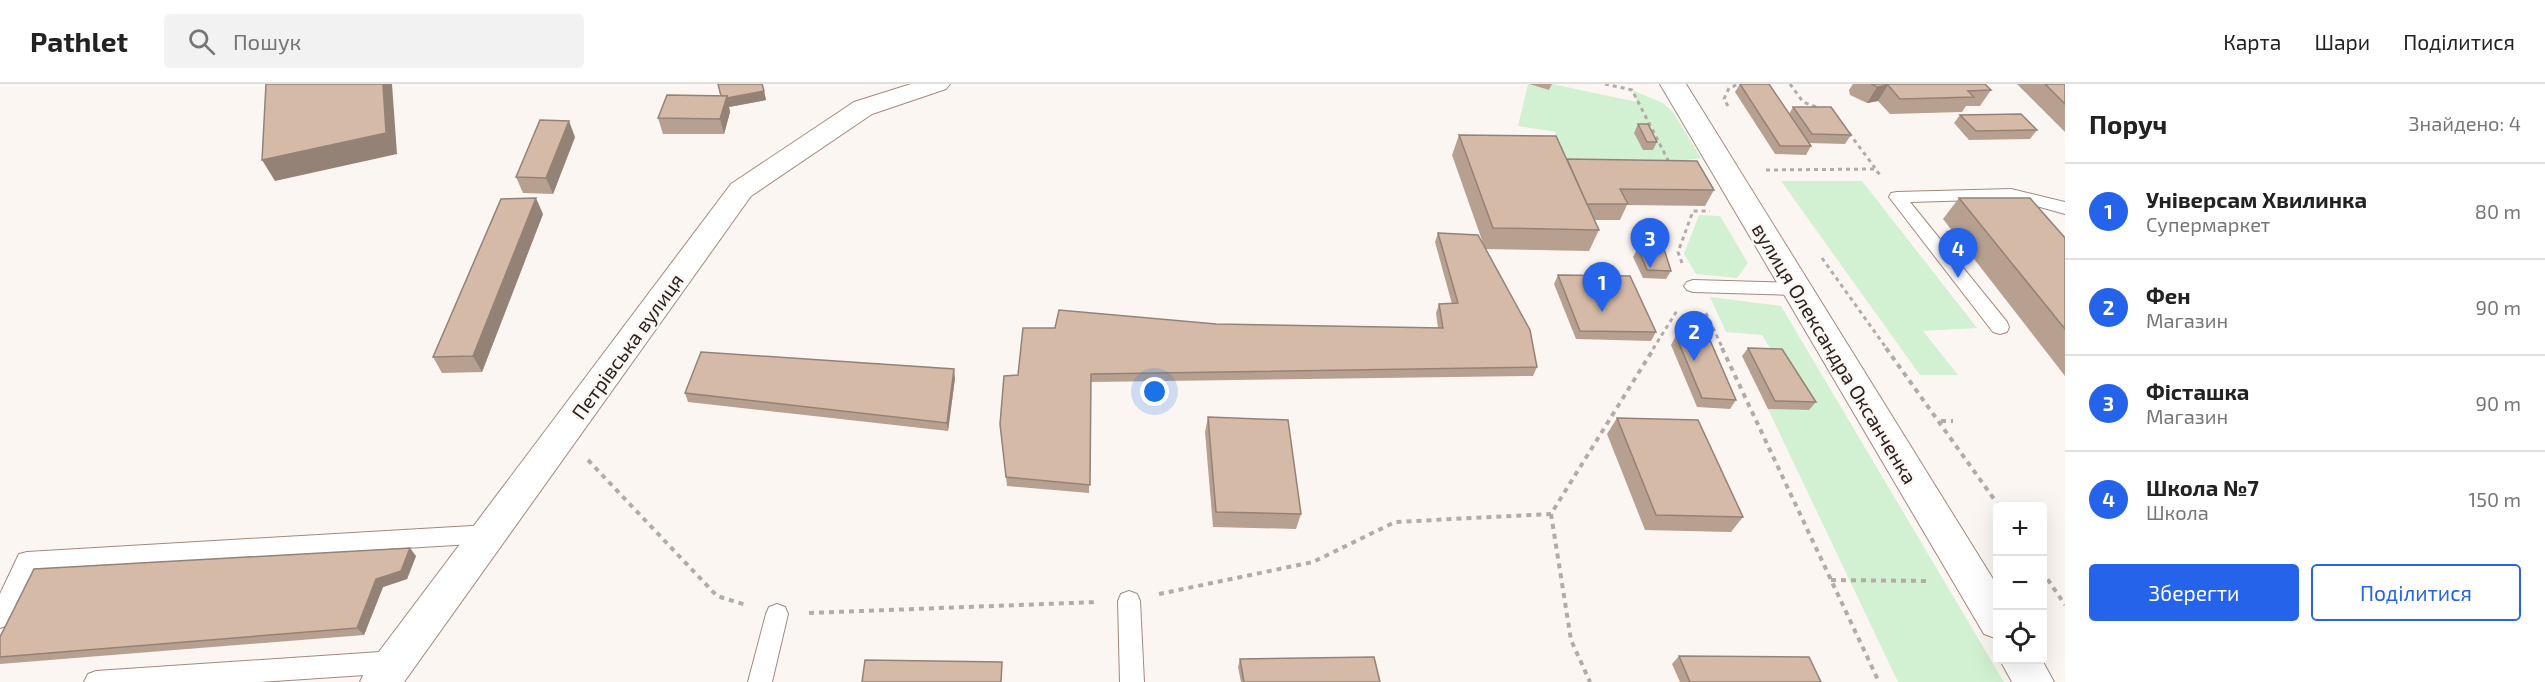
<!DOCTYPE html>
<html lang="uk">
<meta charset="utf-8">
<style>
:root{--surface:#fff;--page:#f2f2f2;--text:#222;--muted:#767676;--line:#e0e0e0;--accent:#2563eb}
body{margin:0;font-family:"Exo 2",sans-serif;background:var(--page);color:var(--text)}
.controls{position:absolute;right:18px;bottom:18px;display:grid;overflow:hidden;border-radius:6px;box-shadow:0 6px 24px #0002}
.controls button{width:54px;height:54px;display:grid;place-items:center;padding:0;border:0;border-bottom:2px solid var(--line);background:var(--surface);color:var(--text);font:30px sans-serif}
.you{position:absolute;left:1155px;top:308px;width:21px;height:21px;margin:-15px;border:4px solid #fff;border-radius:50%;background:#1a73e8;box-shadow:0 0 0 9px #1a73e833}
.badge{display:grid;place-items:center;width:39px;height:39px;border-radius:50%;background:var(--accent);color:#fff;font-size:20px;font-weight:700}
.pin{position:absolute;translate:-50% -50px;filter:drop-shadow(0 2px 3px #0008)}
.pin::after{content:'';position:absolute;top:32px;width:21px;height:18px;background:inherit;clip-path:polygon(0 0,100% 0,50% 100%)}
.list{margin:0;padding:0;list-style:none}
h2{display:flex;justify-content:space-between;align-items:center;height:78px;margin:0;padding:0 24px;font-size:26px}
h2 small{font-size:20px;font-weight:400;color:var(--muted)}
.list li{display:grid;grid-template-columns:39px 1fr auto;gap:18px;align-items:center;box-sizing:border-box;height:96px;padding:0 24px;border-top:2px solid var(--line)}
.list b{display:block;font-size:22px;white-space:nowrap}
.list p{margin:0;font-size:20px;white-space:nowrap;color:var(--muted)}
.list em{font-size:20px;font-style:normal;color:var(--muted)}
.actions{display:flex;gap:12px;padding:18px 24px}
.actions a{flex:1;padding:14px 0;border:2px solid var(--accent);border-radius:6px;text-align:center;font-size:21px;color:var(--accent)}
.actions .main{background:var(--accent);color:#fff}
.icon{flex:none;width:33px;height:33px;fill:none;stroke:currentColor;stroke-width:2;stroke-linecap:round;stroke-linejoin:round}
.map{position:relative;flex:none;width:2065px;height:598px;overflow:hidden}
header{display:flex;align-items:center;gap:36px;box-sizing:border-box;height:84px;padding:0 30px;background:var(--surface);border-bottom:2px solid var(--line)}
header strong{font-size:28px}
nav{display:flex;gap:33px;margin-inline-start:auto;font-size:21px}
.search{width:420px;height:54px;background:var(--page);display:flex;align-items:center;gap:15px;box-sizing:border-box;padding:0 21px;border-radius:6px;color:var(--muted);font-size:22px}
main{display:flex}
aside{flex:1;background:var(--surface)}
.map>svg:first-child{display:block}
.green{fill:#d2f0d2}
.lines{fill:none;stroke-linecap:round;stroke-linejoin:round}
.lane-casing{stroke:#a4887b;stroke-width:2}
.street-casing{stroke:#a4887b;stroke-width:2}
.path-far1{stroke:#b3aba7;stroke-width:3;stroke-dasharray:4 4;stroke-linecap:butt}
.path{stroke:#b3aba7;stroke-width:4;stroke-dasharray:5 5;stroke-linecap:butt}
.lane{fill:#fff;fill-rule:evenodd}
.street{fill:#fff;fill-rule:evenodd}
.wall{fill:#b7a090}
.shaded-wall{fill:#958276}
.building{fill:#d5baa8;stroke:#958276;stroke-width:1.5}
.labels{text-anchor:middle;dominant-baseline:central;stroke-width:4.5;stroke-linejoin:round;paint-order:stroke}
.street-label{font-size:20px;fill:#2c211c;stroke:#fcf6f3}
</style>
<header>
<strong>Pathlet</strong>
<div class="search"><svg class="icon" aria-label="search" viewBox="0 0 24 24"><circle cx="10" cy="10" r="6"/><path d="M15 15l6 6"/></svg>Пошук</div>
<nav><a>Карта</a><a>Шари</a><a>Поділитися</a></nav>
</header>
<main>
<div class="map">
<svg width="2065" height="598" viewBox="0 0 2065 598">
<rect width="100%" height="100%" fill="#fcf6f3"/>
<g class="green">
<polygon points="1528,0 1549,6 1552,0 1637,18 1632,6 1663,19 1673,28 1701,74 1673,78 1627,92 1548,73 1556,48 1518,42"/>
<polygon points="1781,97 1862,97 1977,244 1923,247 1958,291 1920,291"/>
<polygon points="1699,131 1720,132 1748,179 1737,194 1696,190 1684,170"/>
<polygon points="1710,213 1781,222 2004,598 1898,598 1768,325 1808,326 1762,251 1726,248"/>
</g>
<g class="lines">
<g class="lane-casing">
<g id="lane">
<polygon points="2011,105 2065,118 2065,130 2011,115 1910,118 2007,238 2009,243 2007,248 2000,250 1993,248 1889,113 1891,109 1897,108"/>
<polygon points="1693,196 1795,199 1801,201 1804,205 1801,209 1795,211 1693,208 1687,206 1684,202 1687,198"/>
<polygon points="489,441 497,444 500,450 497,456 489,459 34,486 8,541 0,544 0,510 19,470 27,468"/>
<polygon points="1129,507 1137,510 1140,517 1144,598 1120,598 1118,517 1121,510"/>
<polygon points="777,520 785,523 788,530 772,598 748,598 766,530 769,523"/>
<polygon points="395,567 403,570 407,578 403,586 395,589 259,598 84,598 88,590 96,587"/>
</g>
</g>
<g class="street-casing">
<g id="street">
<polygon points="911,0 950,0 946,5 872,30 751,112 404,598 360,598 366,585 731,100 854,18"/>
<polygon points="1660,0 1686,0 1998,503 1998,555 1984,550"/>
<polygon points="2000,576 2042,576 2054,598 2012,598"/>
</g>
</g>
<g class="path-far1">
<polyline points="1605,0 1632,6 1670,80"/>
<polyline points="1790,0 1803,18 1819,24"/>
<polyline points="1728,22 1724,15 1729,4 1739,0"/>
<polyline points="1849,49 1875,84"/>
<polyline points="1766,86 1875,85 1881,92"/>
<polyline points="1822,174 1887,265"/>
<polyline points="1682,179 1678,168 1693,127 1710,127"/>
<polyline points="1706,229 1723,265"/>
<polyline points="1653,265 1678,225"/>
</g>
<g class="path">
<polyline points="1722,264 1879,598"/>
<polyline points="1886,264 1999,422"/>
<polyline points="1941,337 1953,337"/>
<polyline points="588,376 717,512 746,521"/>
<polyline points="1551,430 1571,556 1590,598"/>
<polyline points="2042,487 2065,521"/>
<polyline points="1831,496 1929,497"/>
<polyline points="1159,510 1313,478 1395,438 1551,430 1654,264"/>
<polyline points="809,529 1098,518"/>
</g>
<use href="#lane" class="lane"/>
<use href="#street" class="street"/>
</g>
<g class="wall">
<polygon points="1529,0 1552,0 1549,6"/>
<polygon points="1740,0 1789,30 1793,23 1851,51 1845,60 1809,59 1811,62 1806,71 1775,70 1735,8"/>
<polygon points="1853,0 1985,0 1991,6 1980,22 1966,22 1962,28 1890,30 1878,17 1867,19 1850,11 1849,6"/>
<polygon points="2017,0 2065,0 2065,48"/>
<polygon points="764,7 766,16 729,23 730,28 724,50 663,50 658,34 721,12"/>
<polygon points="1960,31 2037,46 2030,55 1969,56 1954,39"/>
<polygon points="1638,40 1657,58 1653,66 1643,66 1634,49"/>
<polygon points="1459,51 1567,75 1714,106 1705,122 1627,121 1620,136 1594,136 1599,146 1589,167 1485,165 1537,283 1533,292 1091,298 1089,409 1007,402 1000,340 1018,291 1216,240 1438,244 1436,229 1439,220 1452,220 1435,158 1438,149 1484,162 1452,71"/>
<polygon points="575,53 553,110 523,109 516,93"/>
<polygon points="1959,114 2065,154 2065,292 1943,135"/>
<polygon points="543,130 482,288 442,289 433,273"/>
<polygon points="1638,164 1671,187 1666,195 1643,194 1633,173"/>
<polygon points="1558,191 1656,248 1651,257 1576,255 1554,200"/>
<polygon points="1676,252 1736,316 1730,325 1697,323 1671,261"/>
<polygon points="1748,264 1816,318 1809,326 1768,325 1742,272"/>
<polygon points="955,294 948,347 688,318 685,309"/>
<polygon points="1208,333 1301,430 1296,445 1213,443 1205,348"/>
<polygon points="1617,334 1743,433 1731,448 1645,446 1607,350"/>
<polygon points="416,472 407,495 383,503 364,551 0,580 0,553"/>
<polygon points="1679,572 1821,598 1680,598 1672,580"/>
<polygon points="1240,575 1380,598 1241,598 1238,583"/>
</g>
<g class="shaded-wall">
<polygon points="383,0 392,0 397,70 275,97 262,76"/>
<polygon points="1888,1 1878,17 1867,19 1877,3"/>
<polygon points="764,7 766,16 729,23 730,28 724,50 720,35 727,12"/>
<polygon points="569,37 575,53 553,110 546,94"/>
<polygon points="536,114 543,130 482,288 473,272"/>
<polygon points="954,285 955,294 948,347 947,339"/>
<polygon points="410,464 416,472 407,495 383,503 364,551 357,544 376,495"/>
</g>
<g class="building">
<polygon points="266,0 383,0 386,49 262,76"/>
<polygon points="718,0 762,0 764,7 727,14 727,12 721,12"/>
<polygon points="1740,0 1769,0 1811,62 1780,62"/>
<polygon points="1871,0 1985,0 1991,6 1968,7 1974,13 1900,15 1888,1 1877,3"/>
<polygon points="2045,0 2065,0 2065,20"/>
<polygon points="667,11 727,12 720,35 658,34"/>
<polygon points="1793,23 1831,23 1851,51 1812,50"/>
<polygon points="2021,30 2037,46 1976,47 1960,31"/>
<polygon points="540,36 569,37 546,94 516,93"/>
<polygon points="1638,40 1648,40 1657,58 1647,58"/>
<polygon points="1459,51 1556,52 1599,146 1493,144"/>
<polygon points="1567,75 1697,77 1714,106 1620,105 1628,120 1587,120"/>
<polygon points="536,114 473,272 433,273 501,115"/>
<polygon points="1959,114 2030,114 2065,154 2065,245"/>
<polygon points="1438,149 1478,151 1530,246 1537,283 1091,290 1090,401 1006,393 1000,340 1004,292 1018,291 1023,244 1055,244 1059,226 1216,240 1443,244 1439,220 1458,219"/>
<polygon points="1638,164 1664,165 1671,187 1647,186"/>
<polygon points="1558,191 1630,192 1656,248 1580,247"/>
<polygon points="1676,252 1709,254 1736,316 1702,314"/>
<polygon points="1748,264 1782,265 1816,318 1775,317"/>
<polygon points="701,268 954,285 947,339 685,309"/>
<polygon points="1208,333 1288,336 1301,430 1216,428"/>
<polygon points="1617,334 1698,336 1743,433 1656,431"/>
<polygon points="410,464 401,487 376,495 357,544 0,573 0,553 34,485"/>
<polygon points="1679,572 1809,573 1821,598 1690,598"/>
<polygon points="1374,573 1380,598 1244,598 1240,575"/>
<polygon points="865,576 1002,578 1001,598 862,598"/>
</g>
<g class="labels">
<g class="street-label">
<text transform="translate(627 262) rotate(-54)">Петрівська вулиця</text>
<text transform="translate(1835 269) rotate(59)">вулиця Олександра Оксанченка</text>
</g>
</g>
</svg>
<div class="controls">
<button>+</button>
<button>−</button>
<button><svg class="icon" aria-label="locate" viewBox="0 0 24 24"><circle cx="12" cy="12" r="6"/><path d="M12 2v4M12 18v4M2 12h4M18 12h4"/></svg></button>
</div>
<div class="you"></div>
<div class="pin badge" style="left:1602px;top:228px">1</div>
<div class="pin badge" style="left:1694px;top:277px">2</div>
<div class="pin badge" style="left:1650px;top:184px">3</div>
<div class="pin badge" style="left:1958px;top:194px">4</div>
</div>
<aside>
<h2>Поруч<small>Знайдено: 4</small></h2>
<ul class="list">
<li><span class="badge">1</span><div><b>Універсам Хвилинка</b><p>Супермаркет</p></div><em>80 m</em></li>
<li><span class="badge">2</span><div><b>Фен</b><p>Магазин</p></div><em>90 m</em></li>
<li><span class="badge">3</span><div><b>Фісташка</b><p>Магазин</p></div><em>90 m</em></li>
<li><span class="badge">4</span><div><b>Школа №7</b><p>Школа</p></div><em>150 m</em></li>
</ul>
<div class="actions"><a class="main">Зберегти</a><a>Поділитися</a></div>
</aside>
</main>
